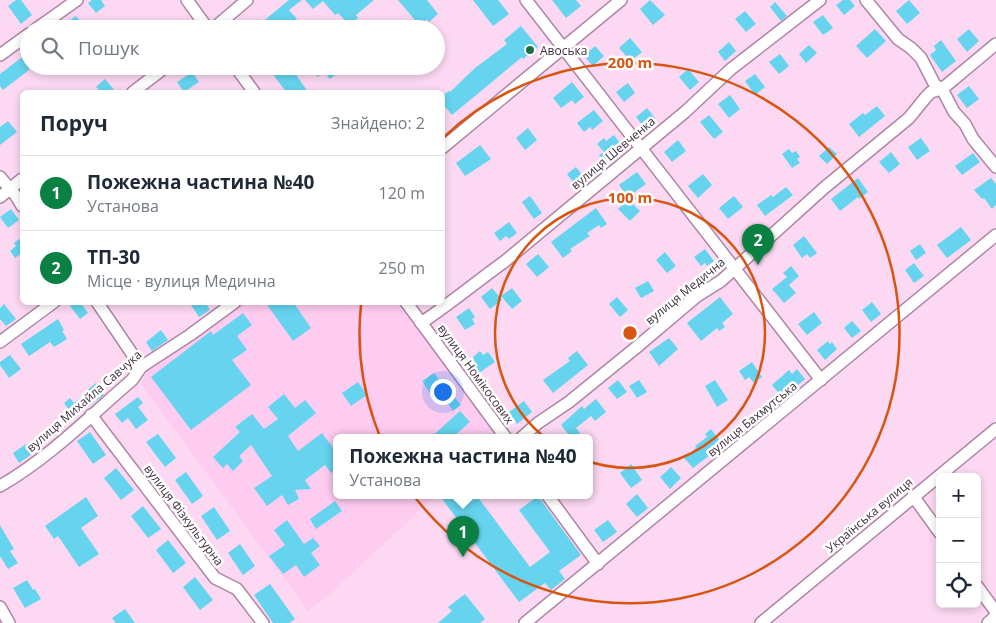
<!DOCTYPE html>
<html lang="uk">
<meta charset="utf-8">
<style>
:root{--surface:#fff;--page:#f2f2f3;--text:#1f2937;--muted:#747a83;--line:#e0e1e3;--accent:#0b8043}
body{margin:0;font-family:"Open Sans",sans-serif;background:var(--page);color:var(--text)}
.controls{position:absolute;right:15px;bottom:15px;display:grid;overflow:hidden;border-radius:8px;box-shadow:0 2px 8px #0003}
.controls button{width:45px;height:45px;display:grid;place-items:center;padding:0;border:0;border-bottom:1px solid var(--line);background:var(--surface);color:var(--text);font:25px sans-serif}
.you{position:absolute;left:442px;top:391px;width:18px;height:18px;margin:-12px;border:4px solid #fff;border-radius:50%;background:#1a73e8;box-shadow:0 0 0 8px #1a73e833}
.badge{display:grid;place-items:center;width:32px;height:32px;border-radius:50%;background:var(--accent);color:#fff;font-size:16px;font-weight:700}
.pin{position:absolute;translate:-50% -41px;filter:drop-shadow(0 1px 2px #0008)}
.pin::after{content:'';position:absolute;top:26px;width:18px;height:15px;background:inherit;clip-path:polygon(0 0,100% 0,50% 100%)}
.popup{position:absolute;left:333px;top:434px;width:260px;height:65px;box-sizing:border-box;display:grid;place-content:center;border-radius:8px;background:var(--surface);filter:drop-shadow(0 1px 4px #0005);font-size:16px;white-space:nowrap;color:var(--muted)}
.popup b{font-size:19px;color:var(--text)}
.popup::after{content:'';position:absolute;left:50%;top:100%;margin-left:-10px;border:10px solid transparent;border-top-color:var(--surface)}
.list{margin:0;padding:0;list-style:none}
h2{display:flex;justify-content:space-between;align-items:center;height:65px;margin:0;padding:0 20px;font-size:21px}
h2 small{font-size:16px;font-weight:400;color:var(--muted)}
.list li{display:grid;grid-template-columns:32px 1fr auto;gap:15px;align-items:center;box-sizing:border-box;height:75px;padding:0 20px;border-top:1px solid var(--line)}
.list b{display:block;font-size:19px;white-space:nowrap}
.list p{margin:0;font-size:16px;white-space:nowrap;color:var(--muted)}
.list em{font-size:16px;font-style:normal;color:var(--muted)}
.icon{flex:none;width:28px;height:28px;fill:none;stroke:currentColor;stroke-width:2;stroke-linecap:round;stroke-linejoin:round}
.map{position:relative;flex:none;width:996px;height:623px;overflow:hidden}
.search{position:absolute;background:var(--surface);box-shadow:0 2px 8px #0003;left:20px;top:20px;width:425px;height:55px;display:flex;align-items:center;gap:12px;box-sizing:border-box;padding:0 18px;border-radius:28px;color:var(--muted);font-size:19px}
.panel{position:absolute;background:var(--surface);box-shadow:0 2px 8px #0003;left:20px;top:90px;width:425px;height:215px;border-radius:8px}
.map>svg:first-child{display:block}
.built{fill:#feccf1}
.building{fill:#66d4ef}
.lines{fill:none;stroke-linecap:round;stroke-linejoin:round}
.minor-casing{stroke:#ae86a4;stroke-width:14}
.minor{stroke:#fff;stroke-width:11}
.ring{fill:none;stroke:#d75511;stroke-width:2.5}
.poi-dot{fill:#177144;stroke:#fff;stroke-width:2}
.labels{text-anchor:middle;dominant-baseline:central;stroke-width:5;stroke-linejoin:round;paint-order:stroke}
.poi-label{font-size:12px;fill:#3f2e3b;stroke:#fff;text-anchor:start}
.street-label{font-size:12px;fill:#3f2e3b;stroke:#fff}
.centre{fill:#d75511;stroke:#fff;stroke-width:2.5}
.ring-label{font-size:15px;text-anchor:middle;font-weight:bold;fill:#d75511;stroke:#fff;stroke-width:5;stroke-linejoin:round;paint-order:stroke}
</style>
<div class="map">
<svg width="996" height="623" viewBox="0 0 996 623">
<rect width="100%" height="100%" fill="#fcd8f2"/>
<polygon class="built" points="243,303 401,303 496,438 337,438 337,496 436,496 324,599 308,611 141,384 146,373"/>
<g class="building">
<polygon points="16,0 21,0 32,15 21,24 8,6"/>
<polygon points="92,0 101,0 105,6 96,13 88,3"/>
<polygon points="289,0 302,0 289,10 297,19 285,29 247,29 258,19 261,23"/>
<polygon points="305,0 374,0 356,15 358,18 349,25 338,13 335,15 323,1 313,9"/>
<polygon points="398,0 427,0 438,14 429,22 427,19 420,26"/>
<polygon points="473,0 498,0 509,14 493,26"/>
<polygon points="552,0 576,0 581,6 566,18"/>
<polygon points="650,0 665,15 653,25 640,9"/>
<polygon points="843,0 850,0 855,6 844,15 836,5"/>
<polygon points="909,0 920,13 907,24 896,11"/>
<polygon points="775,2 787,16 781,21 770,7"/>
<polygon points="745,11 756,24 746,32 735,19"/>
<polygon points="823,15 833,28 823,35 813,22"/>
<polygon points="76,16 86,29 58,29"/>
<polygon points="521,26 538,47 523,59 522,57 452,115 442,103 442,96 449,91 450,92 475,68 507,44 504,40"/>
<polygon points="875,29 886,41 867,58 856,46"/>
<polygon points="969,29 979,41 967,52 957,39"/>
<polygon points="630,38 642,52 631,61 619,48"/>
<polygon points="941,40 956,61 942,72 930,55 936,50 934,46"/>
<polygon points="729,42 736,51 725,61 718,52"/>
<polygon points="809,45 817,53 806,63 799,54"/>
<polygon points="595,46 604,56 593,66 584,56"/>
<polygon points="29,52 29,70 3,90 0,86 0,74"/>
<polygon points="780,54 789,66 779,74 769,62"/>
<polygon points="267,66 290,66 308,92 286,92"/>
<polygon points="316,66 347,66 330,79 324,72 318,77 312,70"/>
<polygon points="688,69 699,82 690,90 679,77"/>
<polygon points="192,72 199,82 184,92 177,82"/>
<polygon points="755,74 765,87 755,95 745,81"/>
<polygon points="105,79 116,92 101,92 96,87"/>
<polygon points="572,82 584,97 575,104 572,100 561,108 553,98"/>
<polygon points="628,83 635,93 624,102 616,92"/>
<polygon points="969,86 979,99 967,108 957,95"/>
<polygon points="730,95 740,109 729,118 718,104"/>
<polygon points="877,106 885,116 859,137 849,124 863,113 865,115"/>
<polygon points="647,108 655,118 644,127 636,117"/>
<polygon points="594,110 603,121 592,130 590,127 584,132 577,123"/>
<polygon points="709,115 723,132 714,139 700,122"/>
<polygon points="8,121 17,132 0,145 0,127"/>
<polygon points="528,128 537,140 525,150 516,138"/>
<polygon points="614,135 622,146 604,161 599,155 604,152 597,144 604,138 606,141"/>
<polygon points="921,138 930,151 917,160 908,147"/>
<polygon points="678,140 686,151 672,162 664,152"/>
<polygon points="480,145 491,159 465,176 456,163"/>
<polygon points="829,147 837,154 827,164 819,156"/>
<polygon points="789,149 792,153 796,151 800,157 797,159 800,163 792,168 782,154"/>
<polygon points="891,152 900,164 889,173 879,162"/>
<polygon points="973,153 980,162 962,175 955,166"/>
<polygon points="576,167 586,180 577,187 567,174"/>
<polygon points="637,172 646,184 628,197 619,185"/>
<polygon points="703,174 712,185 698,198 688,186"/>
<polygon points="858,178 868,192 859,199 858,197 840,211 831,199"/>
<polygon points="991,178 996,184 996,205 992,209 984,198 982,199 974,190"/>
<polygon points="786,187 793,195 765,216 757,205 771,195 773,197"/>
<polygon points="530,196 542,213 534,219 522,202"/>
<polygon points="734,196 743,207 728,219 719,208"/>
<polygon points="628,199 640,211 630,221 618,209"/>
<polygon points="596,208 607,224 601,228 599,225 587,233 590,236 570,249 572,251 563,258 551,242"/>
<polygon points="11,209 19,220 8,228 0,217"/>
<polygon points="509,222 517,233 509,239 506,236 500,241 494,233"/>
<polygon points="961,227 971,240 947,258 937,245"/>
<polygon points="804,236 817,253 810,258 807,254 802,258 793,245"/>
<polygon points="22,237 22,255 22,253 15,258 10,251 16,246 14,243"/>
<polygon points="920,244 926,253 916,260 910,251"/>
<polygon points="705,249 714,261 707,266 705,263 701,266 694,257"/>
<polygon points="665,252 676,266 667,273 656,260"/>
<polygon points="538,254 549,267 537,277 526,264"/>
<polygon points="914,263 924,276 914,283 905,270"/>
<polygon points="791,266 799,276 789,285 796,293 784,303 772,289 787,277 783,273"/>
<polygon points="648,281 654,291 641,298 635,288"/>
<polygon points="492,288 502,300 490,309 481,297"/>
<polygon points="512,288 522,301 512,309 501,296"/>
<polygon points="617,297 628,310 620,317 609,304"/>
<polygon points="720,297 733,314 722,323 725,327 719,331 717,328 701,341 687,323"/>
<polygon points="76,302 80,302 88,313 80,319 70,306"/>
<polygon points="189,302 205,302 210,310 199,317"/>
<polygon points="265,302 293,302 311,328 293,341"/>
<polygon points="872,302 881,314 871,322 862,310"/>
<polygon points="4,304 16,319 6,326 0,319 0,308"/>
<polygon points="469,308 475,317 472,319 475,324 465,330 456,317"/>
<polygon points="814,312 822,323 807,335 798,324"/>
<polygon points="243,313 252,325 237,336 247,350 232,360 251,385 191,430 151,377 211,331 213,335"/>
<polygon points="58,319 64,330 62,331 67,339 54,347 50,342 29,356 21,344"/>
<polygon points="852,321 861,331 852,338 844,328"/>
<polygon points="161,330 168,340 152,351 146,342"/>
<polygon points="669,338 678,349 659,366 649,352"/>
<polygon points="828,341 830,344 832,342 837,349 825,360 817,350"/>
<polygon points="480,351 483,355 488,352 495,362 479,373 471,362 474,359 473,357"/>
<polygon points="577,351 588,365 553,393 543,380 570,361 568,358"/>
<polygon points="10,355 21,369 9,378 0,365 0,362"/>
<polygon points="752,362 762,377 754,383 749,377 745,380 739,371"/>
<polygon points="797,369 805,379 783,398 772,385 789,370 792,374"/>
<polygon points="434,373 440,381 445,378 455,392 452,394 461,405 453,411 445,399 437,404 422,381"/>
<polygon points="618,380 627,392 617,399 608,388"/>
<polygon points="639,380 647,392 637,398 629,386"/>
<polygon points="715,380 728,400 717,407 705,386"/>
<polygon points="358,382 367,395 351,406 342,393"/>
<polygon points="96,383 104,395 74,417 64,403 70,398 74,403 86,394 85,392"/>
<polygon points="284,394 295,408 305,400 316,413 288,436 298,451 322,433 337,453 337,469 331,473 325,465 305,480 311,489 295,490 299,499 288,505 282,495 267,506 254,488 272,476 251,445 239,456 243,461 233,471 227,464 223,468 213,457 240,432 235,427 252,414 264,429 278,419 268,407"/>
<polygon points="138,397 143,403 138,407 148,420 136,429 128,418 122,423 115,414"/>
<polygon points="596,399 606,412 595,421 591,416 576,428 580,433 571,438 561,425 582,406 584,409"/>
<polygon points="524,401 532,412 517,424 509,412"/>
<polygon points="460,411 470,422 452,438 430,438"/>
<polygon points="711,429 723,445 693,468 684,458 696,448 695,446 707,437 705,434"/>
<polygon points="90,432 106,455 93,464 77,441"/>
<polygon points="158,434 176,458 165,467 146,442"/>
<polygon points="26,444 32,454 19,463 13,453"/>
<polygon points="631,464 642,480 631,488 620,473"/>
<polygon points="671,467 681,478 670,489 660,477"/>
<polygon points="116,468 134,490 121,500 104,478"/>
<polygon points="186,472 203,496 192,504 175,480"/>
<polygon points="637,494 648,508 637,517 626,504"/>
<polygon points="440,496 477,496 530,567 550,552 519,510 538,496 581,555 559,571 565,579 551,590 545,583 519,602"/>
<polygon points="86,497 98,516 81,528 99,554 79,567 58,536 54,539 45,526"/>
<polygon points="335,501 342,511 316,529 310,519"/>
<polygon points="143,506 161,529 148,538 131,516"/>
<polygon points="214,507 230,531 217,540 201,516"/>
<polygon points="287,520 304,544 313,538 320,546 311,553 320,565 304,577 296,565 283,574 269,556 285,545 274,530"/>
<polygon points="608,520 617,532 603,542 594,530"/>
<polygon points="0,525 14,549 10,551 18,563 8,569 0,556"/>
<polygon points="168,540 186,563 173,573 156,550"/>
<polygon points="240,544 255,566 243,575 228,553"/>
<polygon points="195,577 213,600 200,610 183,587"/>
<polygon points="27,580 33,590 35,589 41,599 25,608 13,588"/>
<polygon points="270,584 295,619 289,623 273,623 254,595"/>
<polygon points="465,594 485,619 480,623 438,623 452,611 448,607"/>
<polygon points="125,609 135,623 116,623 112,618"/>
</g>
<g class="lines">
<g class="minor-casing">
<g id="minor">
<polyline points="187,0 208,29"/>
<polyline points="526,0 821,380"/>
<polyline points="866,0 898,39 911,48 921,58 935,85 942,89 954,112 965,124 973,139 996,167"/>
<polyline points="36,29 77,0"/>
<polyline points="213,29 247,0"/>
<polyline points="0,55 29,34"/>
<polyline points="235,66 254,92"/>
<polyline points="133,92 167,66"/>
<polyline points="442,148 621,0"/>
<polyline points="0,177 16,196 22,206"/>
<polyline points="0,197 22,179"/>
<polyline points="97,302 141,367"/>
<polyline points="406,302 506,438"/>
<path d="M421 323C450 304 476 282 504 262L685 112 731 69 820 0"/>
<polyline points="0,342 54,302"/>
<polyline points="91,415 215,578 237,589 263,623"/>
<polyline points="521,438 538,423 569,402 638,346 697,296 721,281 824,188 909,118 926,97 931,92 942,89 996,44"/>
<path d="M0 486C49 458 90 416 132 380L141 367 190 335 235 302"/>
<polyline points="548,496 598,564"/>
<polyline points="913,496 940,533"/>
<polyline points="977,586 996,612"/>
<polyline points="0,607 9,623"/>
<polyline points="525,623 996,235"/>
<polyline points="761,623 996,429"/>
<polyline points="988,623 996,616"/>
</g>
</g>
<use href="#minor" class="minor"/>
</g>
<g class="ring">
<circle cx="630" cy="333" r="135"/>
<path d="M444 137A270 270 0 1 1 361 305"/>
</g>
<circle class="poi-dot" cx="530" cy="50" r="5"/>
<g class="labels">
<g class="poi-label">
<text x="540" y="50">Авоська</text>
</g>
<g class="street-label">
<text transform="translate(613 153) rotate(-40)">вулиця Шевченка</text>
<text transform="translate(685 291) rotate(-39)">вулиця Медична</text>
<text transform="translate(476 374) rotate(54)">вулиця Номікосових</text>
<text transform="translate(84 401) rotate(-41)">вулиця Михайла Савчука</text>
<text transform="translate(752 419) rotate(-39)">вулиця Бахмутська</text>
<text transform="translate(184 515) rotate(53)">вулиця Фізкультурна</text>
<text transform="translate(869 515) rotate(-40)">Українська вулиця</text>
</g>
</g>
<circle cx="630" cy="333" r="8" class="centre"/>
<g class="ring-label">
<text x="630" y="68">200 m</text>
<text x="630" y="203">100 m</text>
</g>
</svg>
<div class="controls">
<button>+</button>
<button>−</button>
<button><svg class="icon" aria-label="locate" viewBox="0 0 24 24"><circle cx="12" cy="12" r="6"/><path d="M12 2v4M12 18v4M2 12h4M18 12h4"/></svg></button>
</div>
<div class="you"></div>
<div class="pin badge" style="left:463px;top:557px">1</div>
<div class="popup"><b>Пожежна частина №40</b>Установа</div>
<div class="pin badge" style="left:758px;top:265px">2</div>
<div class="search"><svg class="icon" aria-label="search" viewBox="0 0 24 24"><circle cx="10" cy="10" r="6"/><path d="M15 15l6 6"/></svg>Пошук</div>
<section class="panel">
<h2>Поруч<small>Знайдено: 2</small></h2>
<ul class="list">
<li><span class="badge">1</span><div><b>Пожежна частина №40</b><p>Установа</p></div><em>120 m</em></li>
<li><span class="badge">2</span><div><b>ТП-30</b><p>Місце · вулиця Медична</p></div><em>250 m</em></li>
</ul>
</section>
</div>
